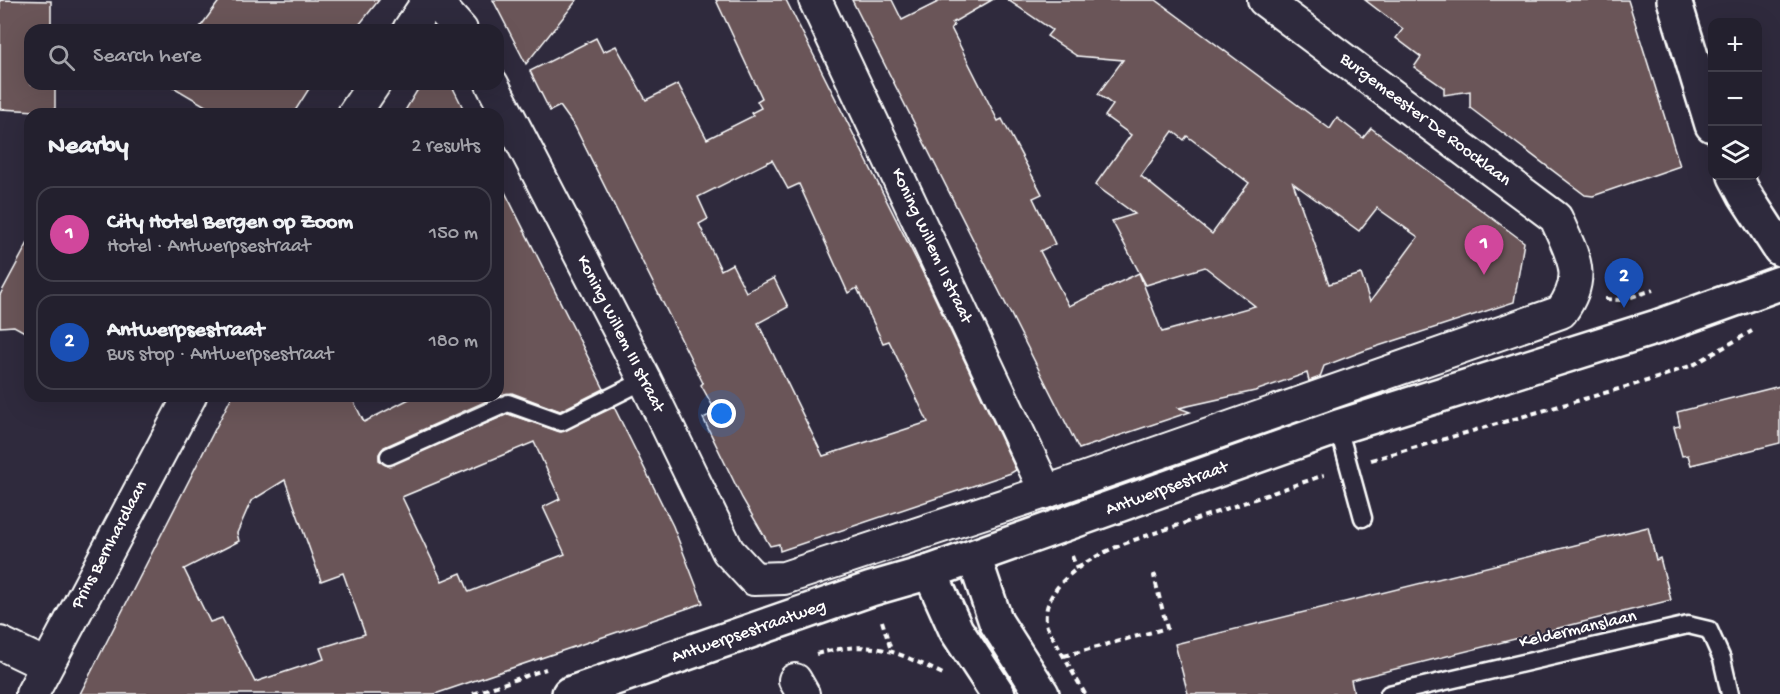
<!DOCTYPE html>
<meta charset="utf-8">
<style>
:root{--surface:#23202e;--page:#2f2d3a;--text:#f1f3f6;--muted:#a3a3aa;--line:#403e4a;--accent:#ffd166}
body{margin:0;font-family:"Gochi Hand",sans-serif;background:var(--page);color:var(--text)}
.controls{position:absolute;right:18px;top:18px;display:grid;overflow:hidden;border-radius:12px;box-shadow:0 6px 24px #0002}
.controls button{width:54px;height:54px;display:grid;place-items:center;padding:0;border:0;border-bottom:2px solid var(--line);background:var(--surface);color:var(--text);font:30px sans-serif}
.you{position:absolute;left:722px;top:414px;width:21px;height:21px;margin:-15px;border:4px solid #fff;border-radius:50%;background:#1a73e8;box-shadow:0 0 0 9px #1a73e833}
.badge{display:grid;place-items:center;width:39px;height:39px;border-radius:50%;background:var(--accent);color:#fff;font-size:20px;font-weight:700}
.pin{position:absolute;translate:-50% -50px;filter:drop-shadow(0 2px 3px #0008)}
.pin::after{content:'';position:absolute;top:32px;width:21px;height:18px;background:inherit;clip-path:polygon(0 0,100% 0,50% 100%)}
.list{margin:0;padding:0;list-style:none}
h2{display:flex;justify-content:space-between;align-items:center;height:78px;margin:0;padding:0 24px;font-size:26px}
h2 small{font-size:20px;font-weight:400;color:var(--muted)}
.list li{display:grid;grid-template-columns:39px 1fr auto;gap:18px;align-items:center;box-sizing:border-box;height:96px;margin:0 12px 12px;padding:0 12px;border:2px solid var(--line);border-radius:18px}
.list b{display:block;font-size:22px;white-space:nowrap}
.list p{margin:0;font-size:20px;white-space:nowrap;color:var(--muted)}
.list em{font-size:20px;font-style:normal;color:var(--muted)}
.icon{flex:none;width:33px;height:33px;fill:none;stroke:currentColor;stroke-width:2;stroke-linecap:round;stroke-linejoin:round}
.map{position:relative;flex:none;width:1780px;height:694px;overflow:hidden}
.search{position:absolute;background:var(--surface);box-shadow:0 6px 24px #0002;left:24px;top:24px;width:480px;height:66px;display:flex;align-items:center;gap:15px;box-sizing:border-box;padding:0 21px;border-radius:18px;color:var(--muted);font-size:22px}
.panel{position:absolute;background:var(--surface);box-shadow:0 6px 24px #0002;left:24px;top:108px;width:480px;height:294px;border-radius:18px}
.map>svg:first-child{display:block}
.building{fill:#6a5559;stroke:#fff;stroke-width:1.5;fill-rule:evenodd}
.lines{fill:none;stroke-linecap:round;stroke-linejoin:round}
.service-casing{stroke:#fff;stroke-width:21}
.minor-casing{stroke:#fff;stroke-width:36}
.tertiary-casing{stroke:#fff;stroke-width:38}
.secondary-casing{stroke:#fff;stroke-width:38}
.path{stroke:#fff;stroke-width:4;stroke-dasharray:6 4.5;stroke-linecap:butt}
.service{stroke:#2f2a3d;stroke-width:16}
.minor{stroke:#2f2a3d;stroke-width:32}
.tertiary{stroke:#2f2a3d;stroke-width:33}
.secondary{stroke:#2f2a3d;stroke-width:33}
.labels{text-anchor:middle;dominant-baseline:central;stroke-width:4.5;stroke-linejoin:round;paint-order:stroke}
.street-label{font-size:18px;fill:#fff;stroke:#2f2a3d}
</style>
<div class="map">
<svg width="1780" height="694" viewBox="0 0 1780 694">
<rect width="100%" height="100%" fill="#2f2a3d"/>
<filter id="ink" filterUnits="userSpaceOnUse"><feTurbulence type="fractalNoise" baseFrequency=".0167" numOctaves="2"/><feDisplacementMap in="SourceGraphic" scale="12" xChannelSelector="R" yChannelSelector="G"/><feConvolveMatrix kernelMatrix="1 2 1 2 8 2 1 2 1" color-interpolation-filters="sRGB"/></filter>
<g filter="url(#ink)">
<g class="building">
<polygon points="0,0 51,1 51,30 30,30 30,84 55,84 55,112 0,109"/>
<polygon points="220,0 379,0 355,30 198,30"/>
<polygon points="493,0 577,0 526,64"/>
<path d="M716 0H786L926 279 1016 470 1011 473 780 551 779 544 770 546 742 498 703 418 716 412 701 385 703 383 575 127 560 106 550 111 530 71 596 38 603 52 616 46 646 100 678 84 707 139 753 116 751 113 761 108 757 101 762 98ZM772 160 788 189 799 184 848 293 857 288 883 343 889 341 928 422 823 456 758 323 788 307 774 278 746 292 732 264 721 270 699 224 708 219 698 197Z"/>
<path d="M852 0H892L902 20 942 0H992L952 23 954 26 951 28 998 121 1002 119 1042 194 1033 198 1055 244 1040 251 1069 306 1139 273 1162 332 1255 306 1205 267 1146 285 1112 221 1135 214 1095 185 1131 135 1105 116 1113 105 1098 94 1123 60 1077 56 1047 36 1052 30 1008 0H1156L1330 129 1337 118 1363 138 1371 128 1524 242 1514 302 1366 350 1324 366 1320 377 1309 381 1307 373 1255 391 1179 408 1190 412 1079 449ZM1173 131 1184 140 1187 136 1249 183 1212 234 1141 176ZM1293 183 1359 231 1377 208 1418 237 1370 302 1361 274 1329 284Z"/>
<polygon points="1365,0 1628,0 1680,166 1593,196 1585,195 1470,108 1470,91 1444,95 1444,88 1414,67 1421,57 1396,38 1403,29"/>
<polygon points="168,84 312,84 293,114 219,114"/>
<polygon points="421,84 451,84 466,114 403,114"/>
<polygon points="498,178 604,389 560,411 512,393 498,396"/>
<polygon points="30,239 30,335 14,326 0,327 0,295"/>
<polygon points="1780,386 1780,443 1691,465 1688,455 1682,456 1674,427 1680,426 1677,412"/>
<path d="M232 396H351L364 422 415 396H498L384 447 379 454V460L388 466 508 414 561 432 614 407 673 526 703 603 435 694H80ZM534 442 560 499 543 507 565 554 469 592 461 573 442 581 402 497ZM285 480 321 581 343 573 365 634 320 648 324 659 255 682 222 618 210 622 184 569 239 541 237 533 251 501Z"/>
<polygon points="1648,527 1656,560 1660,558 1671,600 1351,680 1354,694 1188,694 1175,644"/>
</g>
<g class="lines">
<g class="service-casing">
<g id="service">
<polyline points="1338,427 1363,518"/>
<polyline points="389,456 508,403 561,422 645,380"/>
<polyline points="1389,694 1688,625 1709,630 1722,659 1730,694"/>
</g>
</g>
<g class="minor-casing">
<g id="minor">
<polyline points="434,0 461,30"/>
<polyline points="815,0 1046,492"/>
<polyline points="409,30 429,0"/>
<path d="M492 84 645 380 728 551 754 579 784 578 1060 487 1561 312C1588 275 1572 256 1556 218L1264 0"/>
<polyline points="354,114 374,84"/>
<polyline points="0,643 46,665"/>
<polyline points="795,680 803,694"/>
<polyline points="32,694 190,396"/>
</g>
</g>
<g class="tertiary-casing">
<g id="tertiary">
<polyline points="1674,0 1712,125"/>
<polyline points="1735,176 1745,195 1780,249"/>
<polyline points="569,694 871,589 930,572"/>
</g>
</g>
<g class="secondary-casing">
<g id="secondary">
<polyline points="974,557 996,622 1042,694"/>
<polyline points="998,694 956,630 930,572 1338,427 1657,327 1780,283"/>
</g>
</g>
<g class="path">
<polyline points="1631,297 1653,290"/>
<polyline points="1605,299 1621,300"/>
<polyline points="1371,460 1657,378 1695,364 1752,331"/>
<polyline points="1072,556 1077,569"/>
<polyline points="882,621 891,650"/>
<path d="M816 654C875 639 892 650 945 675"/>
<polyline points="1064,656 1167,628 1154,576 1161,574"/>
<polyline points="473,694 546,669"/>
<path d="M1085 694 1047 627C1040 600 1064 576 1087 562 1114 545 1146 536 1176 526 1226 509 1275 492 1324 475"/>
</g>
<use href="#service" class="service"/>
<use href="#minor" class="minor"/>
<use href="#tertiary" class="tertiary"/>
<use href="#secondary" class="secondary"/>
</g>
</g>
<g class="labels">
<g class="street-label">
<text transform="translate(1425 120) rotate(37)">Burgemeester De Roocklaan</text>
<text transform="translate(931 246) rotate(65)">Koning Willem II straat</text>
<text transform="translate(620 334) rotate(63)">Koning Willem III straat</text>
<text transform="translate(1167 489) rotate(-20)">Antwerpsestraat</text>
<text transform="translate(110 545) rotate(-62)">Prins Bernhardlaan</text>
<text transform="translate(1578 630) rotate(-13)">Keldermanslaan</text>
<text transform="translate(749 632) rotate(-19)">Antwerpsestraatweg</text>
</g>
</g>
</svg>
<div class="controls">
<button>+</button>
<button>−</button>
<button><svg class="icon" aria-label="layers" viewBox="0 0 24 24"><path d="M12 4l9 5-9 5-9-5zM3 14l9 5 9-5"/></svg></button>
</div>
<div class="you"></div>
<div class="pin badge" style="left:1484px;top:275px;background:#d1479c">1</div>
<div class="pin badge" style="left:1624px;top:308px;background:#1a4fb4">2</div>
<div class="search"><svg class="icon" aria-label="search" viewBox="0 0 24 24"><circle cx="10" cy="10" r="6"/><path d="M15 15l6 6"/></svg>Search here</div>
<section class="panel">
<h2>Nearby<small>2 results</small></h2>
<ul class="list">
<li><span class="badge" style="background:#d1479c">1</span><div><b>City Hotel Bergen op Zoom</b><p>Hotel · Antwerpsestraat</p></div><em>150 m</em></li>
<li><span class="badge" style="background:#1a4fb4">2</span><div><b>Antwerpsestraat</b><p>Bus stop · Antwerpsestraat</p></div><em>180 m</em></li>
</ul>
</section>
</div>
